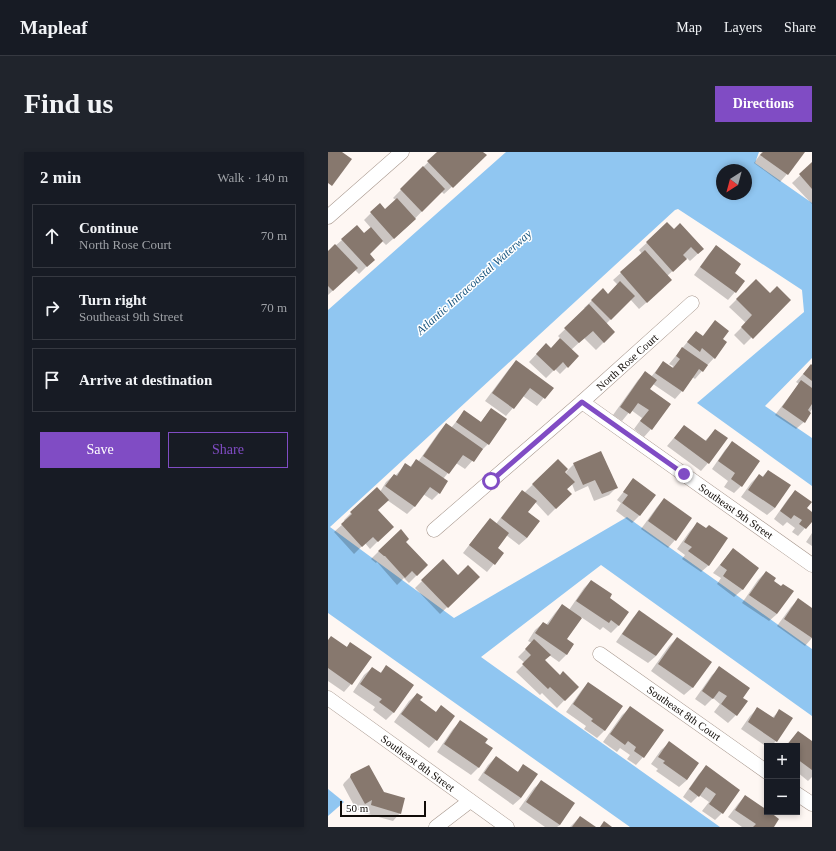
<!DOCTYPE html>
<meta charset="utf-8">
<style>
:root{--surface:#171b24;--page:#20242c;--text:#f1f3f6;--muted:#9ea1a6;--line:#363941;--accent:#804cc4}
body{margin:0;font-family:"Times New Roman",serif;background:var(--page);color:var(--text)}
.controls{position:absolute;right:12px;bottom:12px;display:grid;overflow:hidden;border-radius:0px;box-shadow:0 2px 6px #0003}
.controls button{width:36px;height:36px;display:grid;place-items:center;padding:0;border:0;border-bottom:1px solid var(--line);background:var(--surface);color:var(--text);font:20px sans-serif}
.compass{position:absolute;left:388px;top:12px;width:36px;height:36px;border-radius:50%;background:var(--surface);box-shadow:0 2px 6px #0003;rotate:216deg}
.scale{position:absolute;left:12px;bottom:10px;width:86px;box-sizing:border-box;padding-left:4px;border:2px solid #110c08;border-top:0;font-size:11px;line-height:14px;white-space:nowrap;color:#110c08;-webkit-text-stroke:3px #fff;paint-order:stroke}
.stop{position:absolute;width:12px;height:12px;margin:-9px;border:3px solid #804cc4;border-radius:50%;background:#fff}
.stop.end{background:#804cc4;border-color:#fff;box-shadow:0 1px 4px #0008}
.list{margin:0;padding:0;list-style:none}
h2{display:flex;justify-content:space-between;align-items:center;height:52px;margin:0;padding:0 16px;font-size:17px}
h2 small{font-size:13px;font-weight:400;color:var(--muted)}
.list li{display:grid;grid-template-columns:26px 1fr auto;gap:12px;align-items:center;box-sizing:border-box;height:64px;margin:0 8px 8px;padding:0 8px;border:1px solid var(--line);border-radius:0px}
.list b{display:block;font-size:15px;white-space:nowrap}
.list p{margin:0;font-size:13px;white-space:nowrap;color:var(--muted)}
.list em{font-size:13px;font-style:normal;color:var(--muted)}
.actions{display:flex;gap:8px;padding:12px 16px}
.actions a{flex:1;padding:9px 0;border:1px solid var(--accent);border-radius:0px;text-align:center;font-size:14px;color:var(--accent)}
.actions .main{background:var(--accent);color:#fff}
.icon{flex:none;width:22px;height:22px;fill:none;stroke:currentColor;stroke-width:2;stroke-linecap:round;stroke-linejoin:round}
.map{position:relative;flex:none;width:484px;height:675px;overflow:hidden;border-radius:0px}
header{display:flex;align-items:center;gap:24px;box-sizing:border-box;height:56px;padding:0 20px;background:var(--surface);border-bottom:1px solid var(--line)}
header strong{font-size:19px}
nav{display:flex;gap:22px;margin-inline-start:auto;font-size:14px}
.intro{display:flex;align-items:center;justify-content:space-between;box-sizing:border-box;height:96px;padding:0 24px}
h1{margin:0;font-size:28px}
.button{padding:10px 18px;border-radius:0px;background:var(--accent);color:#fff;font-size:14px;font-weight:700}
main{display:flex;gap:24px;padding:0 24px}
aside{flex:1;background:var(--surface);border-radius:0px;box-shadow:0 2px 6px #0003}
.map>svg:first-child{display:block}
.water{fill:#90c6f1;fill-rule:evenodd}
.shadow{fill:#0003}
.building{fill:#87786e}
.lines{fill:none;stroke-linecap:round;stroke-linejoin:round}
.minor-casing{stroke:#a7978d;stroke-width:15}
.minor{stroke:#fff;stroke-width:14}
.route{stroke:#804cc4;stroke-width:5}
.labels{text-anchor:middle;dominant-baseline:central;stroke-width:3;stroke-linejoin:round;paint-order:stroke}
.street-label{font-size:11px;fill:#110c08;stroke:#fff}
.water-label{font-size:12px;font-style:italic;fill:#1c5881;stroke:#fff}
</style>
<header>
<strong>Mapleaf</strong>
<nav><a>Map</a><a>Layers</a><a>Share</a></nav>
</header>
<div class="intro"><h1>Find us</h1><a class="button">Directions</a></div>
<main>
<aside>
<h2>2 min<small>Walk · 140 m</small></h2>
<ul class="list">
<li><svg class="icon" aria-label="ahead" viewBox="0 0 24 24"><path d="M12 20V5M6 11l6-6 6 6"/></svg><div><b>Continue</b><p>North Rose Court</p></div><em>70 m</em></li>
<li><svg class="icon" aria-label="right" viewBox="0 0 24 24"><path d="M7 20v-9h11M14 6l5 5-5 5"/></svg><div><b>Turn right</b><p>Southeast 9th Street</p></div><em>70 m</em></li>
<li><svg class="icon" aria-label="arrive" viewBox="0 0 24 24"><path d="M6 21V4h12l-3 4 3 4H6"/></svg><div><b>Arrive at destination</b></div></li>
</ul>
<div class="actions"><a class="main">Save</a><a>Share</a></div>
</aside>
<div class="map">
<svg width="484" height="675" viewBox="0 0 484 675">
<rect width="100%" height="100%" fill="#fef7f3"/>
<g class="water">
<path d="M178 0H431L427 11 484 51V206L437 254 484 286V334L369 251 476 160 474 138 350 57 347 58 2 375 126 466 299 365 484 497V564L273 413 153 505 392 675H302L0 461V158ZM394 18H418V42H394Z"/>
<polygon points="0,637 16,650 0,664"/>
</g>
<g class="shadow">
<polygon points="110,0 155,0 150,11 116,42 113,39 80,74 58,93 54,89 41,102 46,108 38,115 31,122 27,118 0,143 0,100 14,88 36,82 43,76 36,68 43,61 57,58 68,48 65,46"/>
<polygon points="434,0 476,0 459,22 452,30 426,11"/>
<polygon points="484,12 484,52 464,31"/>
<polygon points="339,72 346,79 375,97 362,109 359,106 339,124 335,136 311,157 302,147 278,172 286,180 268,198 256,186 243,198 250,204 232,222 227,217 218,226 201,210 218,192 223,197 233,187 230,184 258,157 256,156 275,138 280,143 290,133 285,128 314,102 311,98"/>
<polygon points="388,95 405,121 407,140 400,148 366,123 381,102"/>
<polygon points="428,128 442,142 461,148 416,193 406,183 418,171 401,155"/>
<polygon points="387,169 394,187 386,206 374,219 367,227 364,225 354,239 347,247 325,232 320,237 323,277 316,285 306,277 314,266 303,258 294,269 285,263 310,228 317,221 323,225 335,210 344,216 345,214 341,212 361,188 368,180 374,185"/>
<polygon points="188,210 224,236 209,254 195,244 178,264 157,249 181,217"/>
<polygon points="483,213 484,214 484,257 476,270 468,277 447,263 471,232 468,230"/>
<polygon points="163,257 177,267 160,292 152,300 137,317 128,311 115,327 111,341 104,348 95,342 86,355 79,362 59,348 49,358 57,382 42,397 37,391 26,402 6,380 17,370 16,368 23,361 52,340 58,330 66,323 67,324 78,312 82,315 88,308 90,310 111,280 118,272 123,276 136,260 152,271"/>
<polygon points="356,274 376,290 387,278 380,311 373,319 339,294"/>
<polygon points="404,291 413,334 406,341 396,335 400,329 384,317 397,298"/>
<polygon points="230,308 235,320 241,325 238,320 246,312 289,335 281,343 266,349 260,334 247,340 244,332 238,338 235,349 220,364 207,350 199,360 199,386 191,393 178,383 168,396 175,401 159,420 135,401 155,375 168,372 187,347 194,339 196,341"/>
<polygon points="440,319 447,356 439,363 413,345 423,331 431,323 434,325"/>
<polygon points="305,328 326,343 311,364 304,371 288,359 293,351 289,348"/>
<polygon points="467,339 478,356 484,361 484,368 470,384 464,380 467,376 459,370 455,374 446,367 460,347"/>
<polygon points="336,347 363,366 347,388 340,396 313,377 329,355"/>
<polygon points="369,372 381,413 373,420 354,407 357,403 349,397 362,379"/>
<polygon points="484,381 484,394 478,390"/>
<polygon points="77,390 99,413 81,431 76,426 69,433 49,410 48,411 43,407 51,399"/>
<polygon points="405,397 430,416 414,438 406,445 389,432 393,426 385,421"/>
<polygon points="438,420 445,430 449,462 441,469 414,451 430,428"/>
<polygon points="130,424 143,432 112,462 87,436 94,429"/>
<polygon points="263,429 280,446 291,473 283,481 275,475 272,478 253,465 237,487 245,493 238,503 231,510 221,503 216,508 232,524 249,535 229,556 214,541 212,543 188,520 197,511 190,505 204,491 200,489 207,478 215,471 218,473 227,461 234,453 241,458 256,436"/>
<polygon points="470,448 484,457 484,486 477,494 449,474 463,455"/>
<polygon points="311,459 328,504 320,511 288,490 304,467"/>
<polygon points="349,486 382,510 364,536 356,543 323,519 341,494"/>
<polygon points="0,488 18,496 22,491 23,532 16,540 0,529"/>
<polygon points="58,515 66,560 58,568 45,558 47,555 25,540 36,523 44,516 52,521"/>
<polygon points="392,516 413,546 418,549 408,563 400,571 386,560 392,552 385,546 377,554 367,547 384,523"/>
<polygon points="260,531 293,554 276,579 269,586 256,577 258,574 238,560 253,539"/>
<polygon points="89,542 91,549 107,561 113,555 108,588 101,596 66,570 81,549"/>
<polygon points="302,556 315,605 308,613 299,607 302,603 292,596 289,600 275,590 294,563"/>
<polygon points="430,556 444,566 451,559 448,589 443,594 439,594 439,595 413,577 422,564"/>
<polygon points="132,570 164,596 150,616 143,623 109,600 125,577"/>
<polygon points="470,580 484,590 484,625 480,629 469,620 469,594 458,594"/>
<polygon points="341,591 370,611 359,628 351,635 328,619 330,617 323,612 333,598"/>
<polygon points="168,605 189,620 196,614 193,646 185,653 150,628 160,613"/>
<polygon points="378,615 411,638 394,661 387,668 374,659 381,650 371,643 363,651 355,645 371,622"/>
<polygon points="24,623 55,641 72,661 65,669 36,661 37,654 29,659 15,633 16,631"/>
<polygon points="214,629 232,673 229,675 217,675 191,657 206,636"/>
<polygon points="417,644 440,660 444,675 414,675 400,665 410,652"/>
<polygon points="252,665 266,675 242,675"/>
</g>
<g class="building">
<polygon points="0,0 14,0 24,7 4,34 0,31"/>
<polygon points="109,0 155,0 159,3 125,36 99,9"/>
<polygon points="435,0 477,0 460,23 432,3"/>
<polygon points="484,10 484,37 471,22"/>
<polygon points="95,14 117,37 94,60 72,37"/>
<polygon points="69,46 88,67 66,87 42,60 52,51 57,57"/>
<polygon points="339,70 346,77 352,71 376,97 370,102 363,95 355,103 359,107 345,120 318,90"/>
<polygon points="29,73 36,81 43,75 55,89 42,102 47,108 39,115 13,87"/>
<polygon points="7,92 30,116 5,139 0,134 0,99"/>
<polygon points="388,93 413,112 407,121 417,129 408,141 372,115"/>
<polygon points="317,98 344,128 319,151 292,120"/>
<polygon points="428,127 442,141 449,134 463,148 425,187 413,175 424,163 408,147"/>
<polygon points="292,129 307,144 283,168 263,148 275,136 280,142"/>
<polygon points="261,152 287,180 276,191 265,179 251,191 236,176"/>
<polygon points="387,168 401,179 395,187 399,190 387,207 374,196 372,200 359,190 368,179 375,184"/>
<polygon points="232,186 251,204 240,216 235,210 226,219 208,202 218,191 223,196"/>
<polygon points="354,195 380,213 375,220 371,217 355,240 327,221 335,209 345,216 352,207 348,204"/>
<polygon points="188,208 226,236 217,247 202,236 186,257 164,241"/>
<polygon points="483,212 484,213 484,229 475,222"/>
<polygon points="317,219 329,228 322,237 343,252 324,278 312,269 321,258 310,251 302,262 292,255"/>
<polygon points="473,228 484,236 484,252 480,258 483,261 477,271 454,255"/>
<polygon points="163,256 179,267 161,293 128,270 136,258 153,270"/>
<polygon points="118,271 155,297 146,310 135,303 121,322 95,304"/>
<polygon points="356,273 378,289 387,277 400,286 381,312 346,286"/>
<polygon points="404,289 432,309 414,335 403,327 407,321 390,309"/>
<polygon points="273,299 290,336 274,342 267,328 255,333 245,311"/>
<polygon points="88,307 120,329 112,342 102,335 87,355 57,334 66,322 69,324 77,311 83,315"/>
<polygon points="230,307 240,317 237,320 247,330 239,337 244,342 228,357 204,332"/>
<polygon points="440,318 463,333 447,356 420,338 431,322 435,325"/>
<polygon points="305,326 328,343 312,364 294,351 300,343 295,340"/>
<polygon points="49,335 61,348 50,358 66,375 50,390 45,385 34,395 13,372 24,362 22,360"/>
<polygon points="194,338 209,349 200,360 212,369 199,386 173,366"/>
<polygon points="467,338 484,350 479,356 484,360 484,370 478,377 471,372 474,368 466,363 463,367 452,359"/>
<polygon points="336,346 364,366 348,389 320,369"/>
<polygon points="162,366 181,381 170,396 176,401 167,413 141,393"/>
<polygon points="369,370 378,376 381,373 400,386 381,414 360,399 364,395 356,390"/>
<polygon points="73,377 81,387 78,390 100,413 89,424 84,419 77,426 57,404 56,404 50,399"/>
<polygon points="405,396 431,416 415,438 395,424 399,418 392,413"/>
<polygon points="115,407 130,423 140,413 152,425 120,456 93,428"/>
<polygon points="438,419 448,426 446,429 453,434 455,432 466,439 449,462 421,443"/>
<polygon points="263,428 284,442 282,446 301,460 291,474 283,468 281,471 248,449"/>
<polygon points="470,446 484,456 484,486 456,467"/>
<polygon points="234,452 254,466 239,487 246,492 239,503 207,481 215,470 220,473"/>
<polygon points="311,458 345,482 328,504 294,482"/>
<polygon points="3,484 19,495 22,490 44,505 24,533 0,516 0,488"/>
<polygon points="349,485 384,510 365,536 330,512"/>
<polygon points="206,487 223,503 217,508 232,523 235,519 251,535 237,549 222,535 220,537 194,512 203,503 197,497"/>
<polygon points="58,513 86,533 66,561 51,550 54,547 32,532 44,515 53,521"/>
<polygon points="391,514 422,536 415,546 420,549 409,564 393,552 399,544 391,539 385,547 374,539"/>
<polygon points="260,530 295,554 277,579 263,569 265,567 245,552"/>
<polygon points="89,541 95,545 92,548 108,560 113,553 127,564 109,589 73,562"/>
<polygon points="302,554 336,578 316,606 306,599 308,595 300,589 297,593 282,582"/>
<polygon points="429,555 446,566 451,557 465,566 449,590 420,570"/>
<polygon points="132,568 160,587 157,591 165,596 151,616 116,592"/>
<polygon points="470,579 484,589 484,618 469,607 469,594 458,594"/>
<polygon points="341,589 371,611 359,628 335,611 337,609 330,605"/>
<polygon points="168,604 190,620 195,612 210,622 193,646 156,621"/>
<polygon points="41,613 56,640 77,646 73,662 43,653 44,648 37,652 22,625 23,622"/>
<polygon points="378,613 412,638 395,662 381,652 388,642 378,635 371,645 361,637"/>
<polygon points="213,628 247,651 232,673 198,650"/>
<polygon points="417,643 439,658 439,660 442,660 451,667 446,675 425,675 428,672 407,658"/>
<polygon points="252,664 268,675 244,675"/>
<polygon points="276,669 284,675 272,675"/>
</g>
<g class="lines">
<g class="minor-casing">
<g id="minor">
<polyline points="0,65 74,0"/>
<polyline points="254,250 484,413"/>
<polyline points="106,378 254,250 364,151"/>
<polyline points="272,502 439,620"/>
<polyline points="0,546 179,675"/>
<polyline points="469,642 484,652"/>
<polyline points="108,675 142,649"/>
</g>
</g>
<use href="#minor" class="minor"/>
</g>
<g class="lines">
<polyline class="route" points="163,329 254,250 356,322"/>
</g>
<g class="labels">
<g class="street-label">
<text transform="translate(299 210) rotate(-42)">North Rose Court</text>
<text transform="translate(408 359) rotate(35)">Southeast 9th Street</text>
<text transform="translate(356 561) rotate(35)">Southeast 8th Court</text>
<text transform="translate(90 611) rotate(36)">Southeast 8th Street</text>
</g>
<g class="water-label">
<text transform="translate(146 130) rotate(-42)">Atlantic Intracoastal Waterway</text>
</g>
</g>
</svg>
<div class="controls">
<button>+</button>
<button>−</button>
</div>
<svg class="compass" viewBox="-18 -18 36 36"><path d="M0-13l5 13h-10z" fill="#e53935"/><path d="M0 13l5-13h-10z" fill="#9ea1a6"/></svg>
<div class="scale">50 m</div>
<div class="stop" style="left:163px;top:329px"></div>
<div class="stop end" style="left:356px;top:322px"></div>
</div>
</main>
